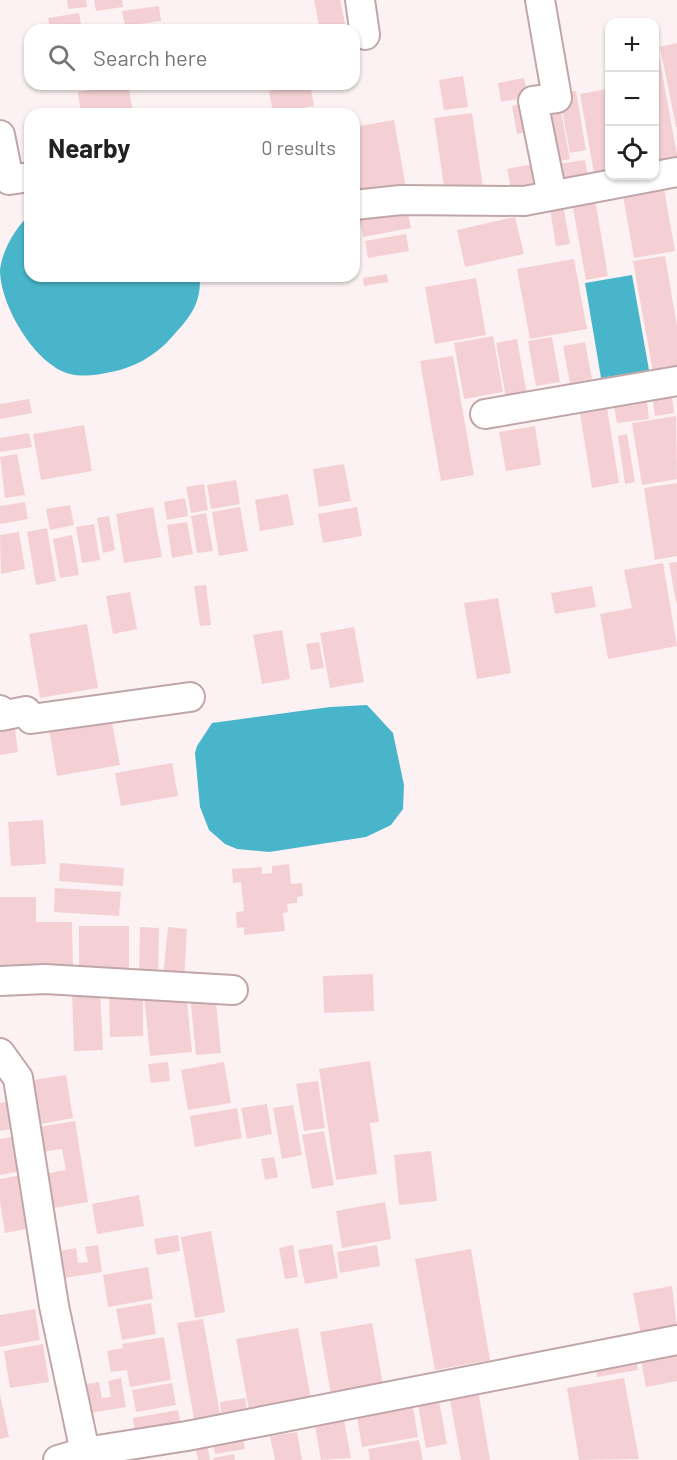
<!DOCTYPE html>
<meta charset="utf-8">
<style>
:root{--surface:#fff;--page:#f2f2f2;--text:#222;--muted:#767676;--line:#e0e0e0}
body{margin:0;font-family:Barlow,sans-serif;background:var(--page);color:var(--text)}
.controls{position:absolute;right:18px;top:18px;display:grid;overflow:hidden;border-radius:12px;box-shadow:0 2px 4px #0004}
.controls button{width:54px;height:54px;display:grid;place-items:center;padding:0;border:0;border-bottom:2px solid var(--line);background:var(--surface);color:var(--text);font:30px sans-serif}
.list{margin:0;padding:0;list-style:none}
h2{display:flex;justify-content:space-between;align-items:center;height:78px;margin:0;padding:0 24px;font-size:26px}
h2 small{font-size:20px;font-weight:400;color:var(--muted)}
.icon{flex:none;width:33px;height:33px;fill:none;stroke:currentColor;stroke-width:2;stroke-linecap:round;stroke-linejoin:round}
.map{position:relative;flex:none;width:677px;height:1460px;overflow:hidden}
.search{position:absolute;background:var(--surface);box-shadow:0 2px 4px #0004;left:24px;top:24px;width:336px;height:66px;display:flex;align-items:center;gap:15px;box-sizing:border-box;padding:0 21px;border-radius:18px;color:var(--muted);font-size:22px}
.panel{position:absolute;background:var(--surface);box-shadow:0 2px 4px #0004;left:24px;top:108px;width:336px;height:174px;border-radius:18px}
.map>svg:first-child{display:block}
.water{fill:#49b5ca}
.building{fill:#f4d0d4}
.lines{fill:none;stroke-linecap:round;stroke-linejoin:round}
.minor-casing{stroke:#c0a6a9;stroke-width:32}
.minor{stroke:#fff;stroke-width:28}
</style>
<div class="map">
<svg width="677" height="1460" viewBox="0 0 677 1460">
<rect width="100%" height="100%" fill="#fdf2f3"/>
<g class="water">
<path d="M30 215V276H200C201 306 189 318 170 339 155 356 133 368 111 372 99 375 83 377 70 374 35 365 0 305 0 270 2 251 16 226 30 215Z"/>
<polygon points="632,275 649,370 601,378 585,283"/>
<polygon points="367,705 393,733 404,785 403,809 391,825 366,837 269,852 237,849 225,844 209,830 200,807 195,753 197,746 212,723 330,707"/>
</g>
<g class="building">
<polygon points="67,0 86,0 87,7 68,9"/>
<polygon points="94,0 122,0 123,7 96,11"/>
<polygon points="314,0 340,0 346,28 320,30"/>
<polygon points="159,6 161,21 125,26 122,11"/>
<polygon points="79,13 82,30 50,30 48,18"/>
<polygon points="677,43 677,127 676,127 660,47"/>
<polygon points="658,50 677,155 677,166 660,169 654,136 654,51"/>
<polygon points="463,76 468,107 444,110 439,80"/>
<polygon points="524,78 528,97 501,102 498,83"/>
<polygon points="128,84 133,113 81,114 78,92"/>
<polygon points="310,84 314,106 273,113 269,91"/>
<polygon points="608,89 609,177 595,179 580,94"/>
<polygon points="576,91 586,150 570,153 559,93"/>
<polygon points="559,100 570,159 549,163 539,104"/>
<polygon points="527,103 532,131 517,134 512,106"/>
<polygon points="472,113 483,188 445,194 434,118"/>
<polygon points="394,120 406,188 354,197 354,127"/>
<polygon points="585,160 589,182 563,187 559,164"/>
<polygon points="534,164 537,182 511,187 507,169"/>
<polygon points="663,183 675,251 634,258 622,190"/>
<polygon points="594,193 608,276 586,280 571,197"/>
<polygon points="562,199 570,244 556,246 549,202"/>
<polygon points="406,204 411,228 363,237 358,213"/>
<polygon points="515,217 524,254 465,267 457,230"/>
<polygon points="406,234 409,251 368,258 365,241"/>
<polygon points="665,256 677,326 677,368 653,372 633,261"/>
<polygon points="574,259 587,329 530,339 517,269"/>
<polygon points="387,274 388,282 364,286 363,278"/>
<polygon points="476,278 486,335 435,344 425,287"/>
<polygon points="493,336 503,392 464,399 454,343"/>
<polygon points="552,337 560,382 536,386 528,341"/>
<polygon points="517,339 527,395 506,398 496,343"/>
<polygon points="585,342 592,379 570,383 563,346"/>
<polygon points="453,356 474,475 441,481 420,361"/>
<polygon points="671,388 674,413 655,416 651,391"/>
<polygon points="29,399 32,413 0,419 0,404"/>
<polygon points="606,402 619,483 592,488 579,407"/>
<polygon points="647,402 649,419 617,423 614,407"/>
<polygon points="676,416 677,479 642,485 632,423"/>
<polygon points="84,425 92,471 41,480 33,434"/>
<polygon points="535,426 541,465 506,471 499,432"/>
<polygon points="29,433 32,447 0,452 0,438"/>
<polygon points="627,434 635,482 625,484 618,436"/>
<polygon points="17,454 25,495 5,498 0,457"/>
<polygon points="344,464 351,501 319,507 313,469"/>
<polygon points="236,480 240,504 211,509 207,485"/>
<polygon points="677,483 677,556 655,560 644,488"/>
<polygon points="204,484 208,510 191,513 186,487"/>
<polygon points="288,494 294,525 260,531 255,500"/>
<polygon points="185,498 188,516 167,520 164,502"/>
<polygon points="25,502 28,519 0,524 0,506"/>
<polygon points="70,505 74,525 50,530 46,509"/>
<polygon points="153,507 162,557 124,563 116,514"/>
<polygon points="240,507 248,551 219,556 212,512"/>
<polygon points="357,507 362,536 323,543 318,514"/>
<polygon points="206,513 213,551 197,553 191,516"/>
<polygon points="109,516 115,550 103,553 97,518"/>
<polygon points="187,522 193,554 172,558 167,525"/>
<polygon points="94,524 100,560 82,563 76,527"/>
<polygon points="47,528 56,581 36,585 27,532"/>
<polygon points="19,532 25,569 1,574 0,535"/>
<polygon points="72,535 79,575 60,578 53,539"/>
<polygon points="677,562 677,602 676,603 669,563"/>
<polygon points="663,563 677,646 608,659 600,614 632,608 624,570"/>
<polygon points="206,585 211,625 200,626 194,586"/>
<polygon points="592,586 596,607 555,614 551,593"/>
<polygon points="130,592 137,629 113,634 106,596"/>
<polygon points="498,598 511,673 477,679 464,603"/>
<polygon points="87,624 98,688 40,698 29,634"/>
<polygon points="354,627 364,682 330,688 320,633"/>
<polygon points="282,630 290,679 262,684 253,635"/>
<polygon points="319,642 324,668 311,670 306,644"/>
<polygon points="110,712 120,765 57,776 48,723"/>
<polygon points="13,715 18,752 0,755 0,717"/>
<polygon points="172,763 178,796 121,806 115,773"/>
<polygon points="43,820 46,864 11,866 8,822"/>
<polygon points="60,863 124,868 123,886 59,881"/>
<polygon points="289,864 291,884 302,883 303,896 297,897 297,903 287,904 288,912 283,913 285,931 244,935 244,927 237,928 236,912 244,911 241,882 233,883 232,869 262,867 262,874 272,873 272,866"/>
<polygon points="55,888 121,892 119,916 54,912"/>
<polygon points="0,897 36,897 36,922 72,922 73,969 0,970"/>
<polygon points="79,926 129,926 129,979 79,978"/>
<polygon points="140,927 159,928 158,978 139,978"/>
<polygon points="168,927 187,929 184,979 163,977"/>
<polygon points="373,974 374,1011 324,1013 323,976"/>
<polygon points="100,989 103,1050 74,1051 72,990"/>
<polygon points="186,991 192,1052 150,1056 144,995"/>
<polygon points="143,992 143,1036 110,1037 109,993"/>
<polygon points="215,993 221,1053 196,1055 190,995"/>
<polygon points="370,1061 379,1122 370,1123 377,1174 336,1180 319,1069"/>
<polygon points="168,1062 170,1081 151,1083 148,1064"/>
<polygon points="224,1062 231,1103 188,1110 181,1070"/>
<polygon points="66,1075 73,1118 35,1125 27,1081"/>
<polygon points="318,1081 325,1128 304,1131 296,1084"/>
<polygon points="12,1101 16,1128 0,1131 0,1103"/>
<polygon points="267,1104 272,1134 247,1139 241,1108"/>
<polygon points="293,1105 302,1155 282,1159 273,1108"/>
<polygon points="237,1108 242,1138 195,1147 190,1116"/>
<polygon points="75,1121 88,1202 42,1210 37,1175 66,1170 62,1149 36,1153 32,1128"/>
<polygon points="324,1131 334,1185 312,1189 302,1135"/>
<polygon points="22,1135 27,1170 0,1175 0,1139"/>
<polygon points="431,1151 437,1201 399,1205 394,1155"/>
<polygon points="274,1157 278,1177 265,1180 261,1159"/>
<polygon points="27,1174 36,1227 5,1233 0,1202 0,1179"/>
<polygon points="139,1195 144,1226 97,1234 92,1204"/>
<polygon points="385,1202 391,1239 342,1248 336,1211"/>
<polygon points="211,1231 225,1312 195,1318 181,1237"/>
<polygon points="178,1235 180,1251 157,1255 154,1239"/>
<polygon points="332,1244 338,1278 305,1284 298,1250"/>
<polygon points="98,1245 102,1272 52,1280 48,1253 76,1248 78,1263 88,1262 85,1247"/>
<polygon points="293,1245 298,1277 285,1279 279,1248"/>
<polygon points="377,1245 380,1266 340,1273 337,1252"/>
<polygon points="471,1249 490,1360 435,1370 415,1259"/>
<polygon points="148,1267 153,1299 108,1307 103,1275"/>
<polygon points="672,1286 677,1329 641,1335 633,1293"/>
<polygon points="151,1303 156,1334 122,1340 116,1309"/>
<polygon points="35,1309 40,1340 0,1347 0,1315"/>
<polygon points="203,1319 222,1425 196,1430 177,1323"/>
<polygon points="372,1323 383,1385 331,1395 320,1332"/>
<polygon points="298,1328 312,1405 250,1416 236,1339"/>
<polygon points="164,1337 171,1380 130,1387 127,1370 111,1372 107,1351 123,1348 122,1344"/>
<polygon points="43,1344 49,1382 10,1388 4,1351"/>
<polygon points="677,1349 677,1381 646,1387 640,1356"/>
<polygon points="636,1360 638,1370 597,1377 596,1367"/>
<polygon points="121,1378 126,1407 79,1415 74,1386 99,1382 102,1398 111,1397 108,1381"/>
<polygon points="624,1378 639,1459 579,1460 567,1388"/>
<polygon points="172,1383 176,1405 136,1412 132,1390"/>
<polygon points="0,1395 9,1437 0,1439"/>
<polygon points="479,1395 490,1460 461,1460 450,1400"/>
<polygon points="245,1398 249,1421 223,1426 220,1402"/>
<polygon points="412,1401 418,1437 362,1447 356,1411"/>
<polygon points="439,1401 447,1444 426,1448 418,1405"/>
<polygon points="178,1410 181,1426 135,1434 133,1418"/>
<polygon points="343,1415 351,1458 321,1460 314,1420"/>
<polygon points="297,1432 302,1460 275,1460 270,1436"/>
<polygon points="242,1435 245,1449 215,1454 213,1440"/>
<polygon points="419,1440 423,1460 370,1460 368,1449"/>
<polygon points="207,1443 210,1460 198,1460 195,1445"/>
<polygon points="234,1454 235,1460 214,1460 213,1458"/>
</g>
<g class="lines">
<g class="minor-casing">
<g id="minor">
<polyline points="360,0 365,35"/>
<polyline points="540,0 557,98 533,101 552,195"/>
<polyline points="0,135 9,180 30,177"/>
<polyline points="354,205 401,200 524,201 677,172"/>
<polyline points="485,414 677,381"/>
<polyline points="0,710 1,716 26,711 31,719 190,697"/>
<polyline points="0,981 45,979 233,990"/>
<polyline points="0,1053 18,1078 54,1306 85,1452"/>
<polyline points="58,1460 85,1452 187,1436 677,1340"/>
</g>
</g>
<use href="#minor" class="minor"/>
</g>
</svg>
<div class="controls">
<button>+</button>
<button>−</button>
<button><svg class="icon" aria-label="locate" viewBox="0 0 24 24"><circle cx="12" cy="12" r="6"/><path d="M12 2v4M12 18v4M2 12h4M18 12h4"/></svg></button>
</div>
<div class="search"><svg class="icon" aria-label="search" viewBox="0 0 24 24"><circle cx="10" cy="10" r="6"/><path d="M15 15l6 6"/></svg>Search here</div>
<section class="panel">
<h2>Nearby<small>0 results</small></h2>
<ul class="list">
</ul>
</section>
</div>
